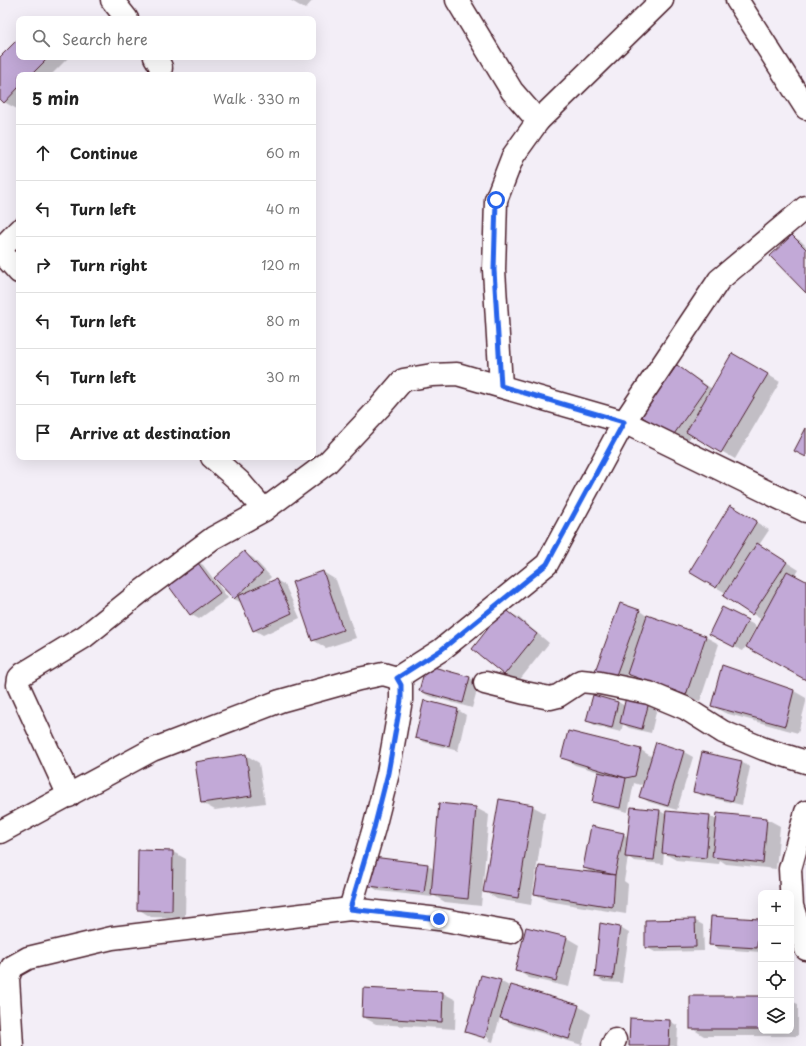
<!DOCTYPE html>
<meta charset="utf-8">
<style>
:root{--surface:#fff;--page:#f2f2f2;--text:#222;--muted:#767676;--line:#e0e0e0}
body{margin:0;font-family:"Playpen Sans",sans-serif;background:var(--page);color:var(--text)}
.controls{position:absolute;right:12px;bottom:12px;display:grid;overflow:hidden;border-radius:8px;box-shadow:0 4px 16px #0002}
.controls button{width:36px;height:36px;display:grid;place-items:center;padding:0;border:0;border-bottom:1px solid var(--line);background:var(--surface);color:var(--text);font:20px sans-serif}
.stop{position:absolute;width:12px;height:12px;margin:-9px;border:3px solid #2563eb;border-radius:50%;background:#fff}
.stop.end{background:#2563eb;border-color:#fff;box-shadow:0 1px 4px #0008}
.list{margin:0;padding:0;list-style:none}
h2{display:flex;justify-content:space-between;align-items:center;height:52px;margin:0;padding:0 16px;font-size:17px}
h2 small{font-size:13px;font-weight:400;color:var(--muted)}
.list li{display:grid;grid-template-columns:26px 1fr auto;gap:12px;align-items:center;box-sizing:border-box;height:56px;padding:0 16px;border-top:1px solid var(--line)}
.list b{display:block;font-size:15px;white-space:nowrap}
.list em{font-size:13px;font-style:normal;color:var(--muted)}
.icon{flex:none;width:22px;height:22px;fill:none;stroke:currentColor;stroke-width:2;stroke-linecap:round;stroke-linejoin:round}
.map{position:relative;flex:none;width:806px;height:1046px;overflow:hidden}
.search{position:absolute;background:var(--surface);box-shadow:0 4px 16px #0002;left:16px;top:16px;width:300px;height:44px;display:flex;align-items:center;gap:10px;box-sizing:border-box;padding:0 14px;border-radius:8px;color:var(--muted);font-size:15px}
.panel{position:absolute;background:var(--surface);box-shadow:0 4px 16px #0002;left:16px;top:72px;width:300px;height:388px;border-radius:8px}
.map>svg:first-child{display:block}
.shadow{fill:#0003;fill-rule:evenodd}
.building{fill:#c2a9d7;stroke:#4a1f2b}
.lines{fill:none;stroke-linecap:round;stroke-linejoin:round}
.minor-casing{stroke:#4a1f2b;stroke-width:25}
.minor{stroke:#fff;stroke-width:22}
.route{stroke:#2563eb;stroke-width:5}
</style>
<div class="map">
<svg width="806" height="1046" viewBox="0 0 806 1046">
<rect width="100%" height="100%" fill="#f3eef7"/>
<filter id="ink" filterUnits="userSpaceOnUse"><feTurbulence type="fractalNoise" baseFrequency=".025" numOctaves="2"/><feDisplacementMap in="SourceGraphic" scale="8" xChannelSelector="R" yChannelSelector="G"/><feConvolveMatrix kernelMatrix="1 2 1 2 8 2 1 2 1" color-interpolation-filters="sRGB"/></filter>
<g filter="url(#ink)">
<g class="shadow">
<polygon points="290,0 313,0 305,9"/>
<polygon points="19,39 19,57 69,57 51,75 19,75 19,108 17,109 4,102 0,98 0,59"/>
<polygon points="792,236 801,241 806,246 806,291"/>
<polygon points="733,354 780,382 735,459 692,434 686,444 643,416 677,366 690,374 712,389"/>
<polygon points="743,514 769,530 759,545 799,570 795,576 806,583 806,679 746,646 743,651 718,639 747,621 756,626 746,646 748,646 762,620 725,596 726,593 690,572"/>
<polygon points="244,553 253,558 271,577 262,586 276,580 285,585 300,618 263,635 254,630 242,603 234,599"/>
<polygon points="195,560 203,565 228,598 199,619 190,614"/>
<polygon points="323,572 336,580 356,638 326,648 313,640"/>
<polygon points="620,604 640,611 648,617 706,637 719,644 700,701 641,681 627,673 624,682 604,675"/>
<polygon points="505,610 518,617 549,643 518,682 505,674 473,649"/>
<polygon points="427,666 470,678 479,683 472,708 429,696 420,691"/>
<polygon points="723,667 794,691 806,698 806,702 798,733 725,713 712,706"/>
<polygon points="594,696 618,702 625,706 649,703 657,708 651,733 629,728 623,724 621,732 596,726 588,721"/>
<polygon points="425,702 458,710 466,715 458,751 424,742 416,737"/>
<polygon points="656,744 684,752 693,757 677,810 649,802 641,797 644,783 640,785 634,783 628,812 601,806 593,801 599,772 575,765 562,757 641,750 652,757"/>
<polygon points="246,755 259,763 265,803 215,810 202,803"/>
<polygon points="741,762 750,767 742,805 703,796 694,791"/>
<polygon points="532,806 545,813 531,905 497,899 484,891"/>
<polygon points="476,808 489,815 481,906 445,902 433,895 432,897 379,891 370,886 427,865 434,869"/>
<polygon points="632,808 660,811 667,815 667,812 710,816 717,820 718,814 767,819 780,826 776,869 726,864 720,860 719,864 676,860 664,853 663,864 635,861 628,857 624,881 628,884 626,914 548,901 535,894 594,874 584,868 623,834 629,837"/>
<polygon points="173,852 186,859 185,918 151,917 138,909"/>
<polygon points="694,920 703,925 704,951 655,952 646,947"/>
<polygon points="759,920 761,921 761,952 719,949 710,944"/>
<polygon points="601,924 620,928 629,933 622,983 604,982 596,977"/>
<polygon points="567,938 579,945 569,987 529,978 517,970"/>
<path d="M500 981 509 986 506 998 578 1006 591 1014 582 1045 514 1025 500 1017 493 1042 475 1036 466 1032ZM474 1034 490 1038 489 1040 474 1036Z"/>
<polygon points="443,993 456,1000 455,1029 376,1024 363,1017"/>
<polygon points="761,997 761,1031 791,1031 791,1001 798,1004 798,1036 704,1036 691,1028"/>
<polygon points="670,1021 678,1026 677,1046 630,1046"/>
</g>
<g class="building">
<polygon points="19,38 19,57 49,57 31,75 19,75 19,87 4,103 0,99 0,57"/>
<polygon points="792,235 806,249 806,293 770,256"/>
<polygon points="732,353 768,374 721,453 686,432"/>
<polygon points="677,365 707,387 672,437 641,416"/>
<polygon points="806,428 806,457 794,451"/>
<polygon points="730,505 757,521 716,588 689,572"/>
<polygon points="757,543 787,562 752,615 723,596"/>
<polygon points="244,551 263,572 234,599 214,578"/>
<polygon points="195,559 220,593 190,615 165,581"/>
<polygon points="323,571 343,630 312,641 292,582"/>
<polygon points="787,571 806,581 806,680 746,647"/>
<polygon points="276,579 292,613 253,631 238,596"/>
<polygon points="620,603 640,610 615,678 595,671"/>
<polygon points="722,607 748,620 734,647 709,634"/>
<polygon points="504,608 537,634 504,675 472,649"/>
<polygon points="647,615 706,636 686,695 627,674"/>
<polygon points="426,665 470,677 463,703 419,691"/>
<polygon points="722,665 794,690 785,726 711,706"/>
<polygon points="593,695 618,702 612,728 586,721"/>
<polygon points="626,697 649,702 642,729 620,723"/>
<polygon points="424,700 458,709 449,746 415,738"/>
<polygon points="568,731 641,749 635,776 626,778 561,758"/>
<polygon points="656,742 684,751 668,806 639,797"/>
<polygon points="702,752 742,761 733,801 693,792"/>
<polygon points="246,754 252,796 201,803 195,762"/>
<polygon points="598,772 626,778 620,808 592,802"/>
<polygon points="499,799 533,805 518,898 483,892"/>
<polygon points="439,803 476,807 468,899 431,895"/>
<polygon points="631,807 660,810 654,860 625,857"/>
<polygon points="666,811 710,815 706,858 662,853"/>
<polygon points="717,813 767,818 763,863 712,857"/>
<polygon points="591,826 624,833 615,875 583,868"/>
<polygon points="138,850 173,851 172,911 137,910"/>
<polygon points="373,857 428,864 424,893 369,886"/>
<polygon points="539,866 615,875 613,907 534,894"/>
<polygon points="711,916 759,919 757,948 709,945"/>
<polygon points="695,919 696,947 645,948 645,920"/>
<polygon points="600,923 620,927 613,979 595,977"/>
<polygon points="526,927 567,937 556,981 515,971"/>
<polygon points="481,975 501,980 485,1038 465,1032"/>
<polygon points="511,985 579,1005 569,1039 500,1018"/>
<polygon points="363,988 443,992 442,1022 362,1017"/>
<rect x="690" y="996" width="71" height="33"/>
<polygon points="630,1018 670,1020 669,1046 629,1046"/>
</g>
<g class="lines">
<g class="minor-casing">
<g id="minor">
<polyline points="112,0 127,19"/>
<polyline points="457,0 512,91 538,121"/>
<polyline points="737,0 806,108"/>
<polyline points="155,57 161,67 160,75"/>
<polyline points="0,250 19,230"/>
<polyline points="0,251 19,272"/>
<polyline points="501,386 494,270 496,200 513,156 538,121 662,0"/>
<polyline points="212,457 239,481 264,510 327,463 379,408 403,380 432,375 457,374 624,422 806,511"/>
<polyline points="397,678 441,650 547,564 624,422 719,280 806,207"/>
<polyline points="485,683 525,693 550,698 558,696 581,681 600,683 649,693 685,708 723,732 764,749 806,762"/>
<polyline points="69,796 18,685 19,678 23,674 84,637 143,590 213,538 264,510"/>
<polyline points="806,812 790,869 792,906 806,949"/>
<polyline points="0,832 152,750 280,701 359,679 383,674 397,678 401,685 401,700 388,773 374,828 350,909"/>
<polyline points="12,1046 8,978 12,967 28,958 112,938 350,909 439,919 511,932"/>
<polyline points="612,1046 615,1040"/>
</g>
</g>
<use href="#minor" class="minor"/>
</g>
</g>
<g class="lines" filter="url(#ink)">
<polyline class="route" points="439,919 350,909 374,828 388,773 401,700 401,685 397,678 441,650 547,564 624,422 501,386 494,270 496,200"/>
</g>
</svg>
<div class="controls">
<button>+</button>
<button>−</button>
<button><svg class="icon" aria-label="locate" viewBox="0 0 24 24"><circle cx="12" cy="12" r="6"/><path d="M12 2v4M12 18v4M2 12h4M18 12h4"/></svg></button>
<button><svg class="icon" aria-label="layers" viewBox="0 0 24 24"><path d="M12 4l9 5-9 5-9-5zM3 14l9 5 9-5"/></svg></button>
</div>
<div class="stop" style="left:496px;top:200px"></div>
<div class="stop end" style="left:439px;top:919px"></div>
<div class="search"><svg class="icon" aria-label="search" viewBox="0 0 24 24"><circle cx="10" cy="10" r="6"/><path d="M15 15l6 6"/></svg>Search here</div>
<section class="panel">
<h2>5 min<small>Walk · 330 m</small></h2>
<ul class="list">
<li><svg class="icon" aria-label="ahead" viewBox="0 0 24 24"><path d="M12 20V5M6 11l6-6 6 6"/></svg><div><b>Continue</b></div><em>60 m</em></li>
<li><svg class="icon" aria-label="left" viewBox="0 0 24 24"><path d="M17 20v-9H6M10 6l-5 5 5 5"/></svg><div><b>Turn left</b></div><em>40 m</em></li>
<li><svg class="icon" aria-label="right" viewBox="0 0 24 24"><path d="M7 20v-9h11M14 6l5 5-5 5"/></svg><div><b>Turn right</b></div><em>120 m</em></li>
<li><svg class="icon" aria-label="left" viewBox="0 0 24 24"><path d="M17 20v-9H6M10 6l-5 5 5 5"/></svg><div><b>Turn left</b></div><em>80 m</em></li>
<li><svg class="icon" aria-label="left" viewBox="0 0 24 24"><path d="M17 20v-9H6M10 6l-5 5 5 5"/></svg><div><b>Turn left</b></div><em>30 m</em></li>
<li><svg class="icon" aria-label="arrive" viewBox="0 0 24 24"><path d="M6 21V4h12l-3 4 3 4H6"/></svg><div><b>Arrive at destination</b></div></li>
</ul>
</section>
</div>
